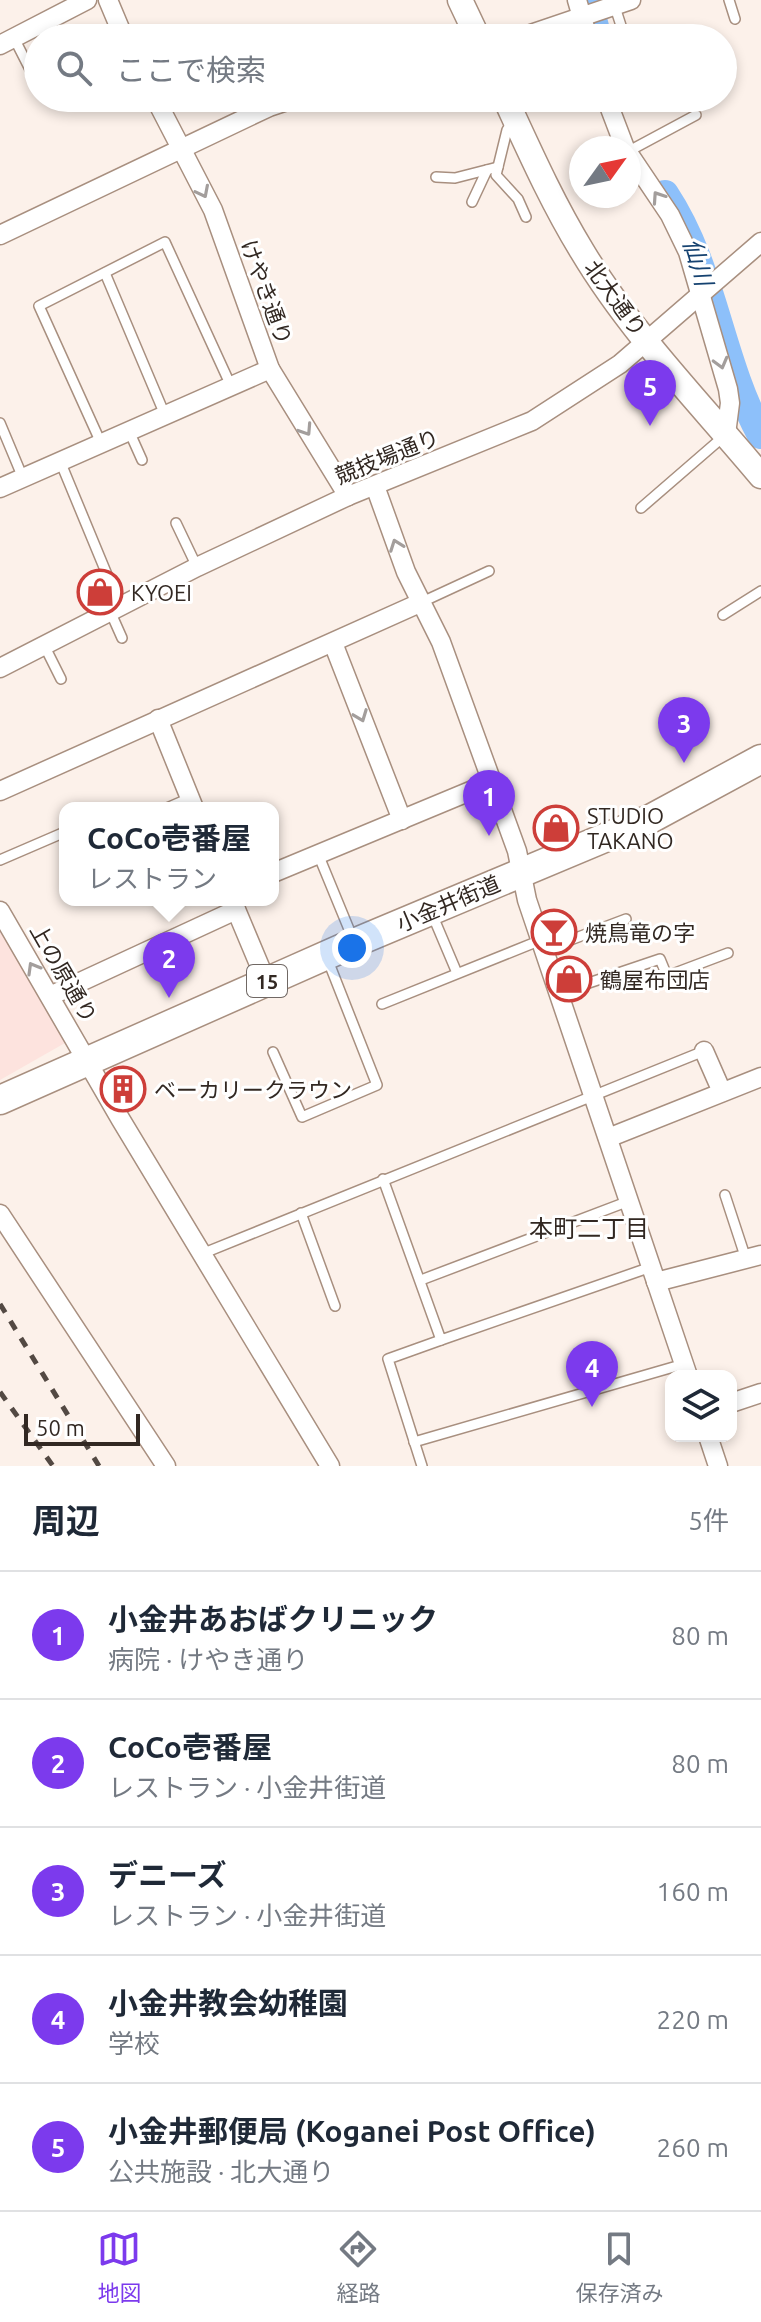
<!DOCTYPE html>
<html lang="ja">
<meta charset="utf-8">
<style>
:root{--surface:#fff;--page:#f6f6f7;--text:#1f2937;--muted:#747a83;--line:#e0e1e3;--accent:#7c3aed}
body{margin:0;font-family:Ubuntu,"Noto Sans JP",sans-serif;background:var(--page);color:var(--text)}
.controls{position:absolute;right:24px;bottom:24px;display:grid;overflow:hidden;border-radius:16px;box-shadow:0 4px 12px #0003}
.controls button{width:72px;height:72px;display:grid;place-items:center;padding:0;border:0;border-bottom:2px solid var(--line);background:var(--surface);color:var(--text);font:40px sans-serif}
.compass{position:absolute;left:569px;top:136px;width:72px;height:72px;border-radius:50%;background:var(--surface);box-shadow:0 4px 12px #0003;rotate:57deg}
.scale{position:absolute;left:24px;bottom:20px;width:116px;box-sizing:border-box;padding-left:8px;border:4px solid #322822;border-top:0;font-size:22px;line-height:28px;white-space:nowrap;color:#322822;-webkit-text-stroke:6px #fff;paint-order:stroke}
.you{position:absolute;left:352px;top:948px;width:28px;height:28px;margin:-20px;border:6px solid #fff;border-radius:50%;background:#1a73e8;box-shadow:0 0 0 12px #1a73e833}
.badge{display:grid;place-items:center;width:52px;height:52px;border-radius:50%;background:var(--accent);color:#fff;font-size:26px;font-weight:700}
.pin{position:absolute;translate:-50% -66px;filter:drop-shadow(0 2px 4px #0008)}
.pin::after{content:'';position:absolute;top:42px;width:28px;height:24px;background:inherit;clip-path:polygon(0 0,100% 0,50% 100%)}
.popup{position:absolute;left:59px;top:802px;width:220px;height:104px;box-sizing:border-box;display:grid;place-content:center;border-radius:16px;background:var(--surface);filter:drop-shadow(0 2px 6px #0005);font-size:26px;white-space:nowrap;color:var(--muted)}
.popup b{font-size:30px;color:var(--text)}
.popup::after{content:'';position:absolute;left:50%;top:100%;margin-left:-16px;border:16px solid transparent;border-top-color:var(--surface)}
.list{margin:0;padding:0;list-style:none}
h2{display:flex;justify-content:space-between;align-items:center;height:104px;margin:0;padding:0 32px;font-size:34px}
h2 small{font-size:26px;font-weight:400;color:var(--muted)}
.list li{display:grid;grid-template-columns:52px 1fr auto;gap:24px;align-items:center;box-sizing:border-box;height:128px;padding:0 32px;border-top:2px solid var(--line)}
.list b{display:block;font-size:30px;white-space:nowrap}
.list p{margin:0;font-size:26px;white-space:nowrap;color:var(--muted)}
.list em{font-size:26px;font-style:normal;color:var(--muted)}
.icon{flex:none;width:44px;height:44px;fill:none;stroke:currentColor;stroke-width:2;stroke-linecap:round;stroke-linejoin:round}
.map{position:relative;flex:none;width:761px;height:1466px;overflow:hidden}
.search{position:absolute;background:var(--surface);box-shadow:0 4px 12px #0003;left:24px;right:24px;top:24px;height:88px;display:flex;align-items:center;gap:20px;box-sizing:border-box;padding:0 28px;border-radius:44px;color:var(--muted);font-size:30px}
.sheet{height:744px;background:var(--surface)}
nav{display:flex;justify-content:space-around;align-items:center;box-sizing:border-box;height:112px;border-top:2px solid var(--line);background:var(--surface);font-size:22px;color:var(--muted)}
nav a{display:grid;justify-items:center;gap:4px}
nav .on{color:var(--accent)}
.map>svg:first-child{display:block}
.commercial{fill:#fde3de}
.lines{fill:none;stroke-linecap:round;stroke-linejoin:round}
.river{stroke:#8dc0fa;stroke-width:28}
.lane-casing{stroke:#a88f7f;stroke-width:12}
.street-casing{stroke:#a88f7f;stroke-width:21}
.secondary-casing{stroke:#a88f7f;stroke-width:27}
.primary-casing{stroke:#a88f7f;stroke-width:31}
.lane{stroke:#fff;stroke-width:9}
.street{stroke:#fff;stroke-width:18}
.secondary{stroke:#fff;stroke-width:24}
.primary{stroke:#fff;stroke-width:28}
.rail{stroke:#534943;stroke-width:5;stroke-dasharray:10 10;stroke-linecap:butt}
.oneway{stroke:#a39e9c}
.labels{text-anchor:middle;dominant-baseline:central;stroke-width:6;stroke-linejoin:round;paint-order:stroke}
.shield{fill:#fff;stroke:#706864;stroke-width:2}
.shield-label{font-size:20px;font-weight:bold;fill:#322822}
.street-label{font-size:22px;fill:#322822;stroke:#fff}
.poi-label{font-size:22px;fill:#322822;stroke:#fff;text-anchor:start}
.water-label{font-size:24px;font-style:italic;fill:#154270;stroke:#fff}
.neighbourhood-label{font-size:24px;fill:#322822;stroke:#fff}
</style>
<div class="map">
<svg width="761" height="1466" viewBox="0 0 761 1466">
<rect width="100%" height="100%" fill="#fcf1ea"/>
<polygon class="commercial" points="0,913 72,1039 0,1080"/>
<g class="lines">
<g class="river">
<polyline points="588,0 598,38"/>
<path d="M665 194C714 268 719 358 761 435"/>
</g>
<g class="lane-casing">
<g id="lane">
<polyline points="729,0 735,19"/>
<polyline points="615,7 625,38"/>
<polyline points="14,38 38,85"/>
<polyline points="171,38 180,33"/>
<polyline points="513,121 507,130 496,175 518,199 526,217"/>
<polyline points="629,151 696,115"/>
<polyline points="436,177 455,178 498,167"/>
<polyline points="472,202 487,170"/>
<polyline points="105,273 165,415"/>
<polyline points="0,423 23,478"/>
<polyline points="129,431 142,460"/>
<polyline points="101,443 39,306 165,242 231,386"/>
<polyline points="60,461 120,606"/>
<polyline points="641,508 723,437"/>
<polyline points="176,523 197,567"/>
<polyline points="422,602 489,571"/>
<polyline points="110,611 122,638"/>
<polyline points="723,615 761,591"/>
<polyline points="44,645 61,679"/>
<polyline points="167,808 190,798"/>
<polyline points="318,854 353,939"/>
<polyline points="0,860 65,832"/>
<polyline points="432,914 457,973"/>
<polyline points="544,950 626,919"/>
<polyline points="559,993 660,959 667,976 728,953"/>
<polyline points="382,1004 541,940"/>
<polyline points="273,1052 302,1117 377,1085 327,958"/>
<polyline points="383,1179 441,1340 651,1267"/>
<polyline points="725,1195 746,1259"/>
<polyline points="301,1213 335,1306"/>
<polyline points="204,1253 704,1051"/>
<polyline points="421,1280 629,1201"/>
<polyline points="414,1442 684,1364"/>
<polyline points="422,1466 388,1359 441,1340"/>
</g>
</g>
<g class="street-casing">
<g id="street">
<polyline points="108,0 124,38"/>
<polyline points="577,0 588,38"/>
<polyline points="519,38 631,0"/>
<polyline points="0,45 87,0"/>
<polyline points="155,98 213,210 270,369 348,496"/>
<polyline points="606,98 625,148"/>
<polyline points="629,154 670,215 688,252 728,389 730,403 726,434"/>
<polyline points="0,235 269,107 296,98"/>
<polyline points="375,486 406,572 441,642 517,851 527,900 688,1376"/>
<polyline points="0,488 270,369"/>
<polyline points="333,643 402,820"/>
<polyline points="0,668 197,567 348,496 532,421 620,364 761,242"/>
<polyline points="158,719 194,808"/>
<polyline points="0,791 422,602"/>
<polyline points="273,873 492,782"/>
<polyline points="232,900 266,981"/>
<polyline points="0,911 121,1120 330,1466"/>
<polyline points="50,996 236,910"/>
<polyline points="704,1051 722,1092"/>
<polyline points="608,1138 761,1077"/>
<polyline points="0,1214 166,1466"/>
<polyline points="656,1282 761,1255"/>
<polyline points="731,1403 761,1393"/>
<polyline points="708,1436 718,1466"/>
</g>
</g>
<g class="secondary-casing">
<g id="secondary">
<polyline points="460,0 478,38"/>
<path d="M505 98C529 150 552 202 582 251 631 333 700 403 761 476"/>
</g>
</g>
<g class="primary-casing">
<polyline id="primary" points="0,1100 354,943 652,818 761,759"/>
</g>
<use href="#lane" class="lane"/>
<use href="#street" class="street"/>
<use href="#secondary" class="secondary"/>
<use href="#primary" class="primary"/>
<g class="rail">
<polyline points="0,1304 99,1466"/>
<polyline points="0,1392 53,1466"/>
</g>
</g>
<defs><path id="oneway-chevron" d="M-2-3.5L2.5 0L-2 3.5" fill="none" stroke-width="1.6" stroke-linecap="round" stroke-linejoin="round" transform="scale(2)"/></defs>
<g class="oneway">
<use href="#oneway-chevron" transform="translate(203 192) rotate(63)"/>
<use href="#oneway-chevron" transform="translate(658 197) rotate(-124)"/>
<use href="#oneway-chevron" transform="translate(721 363) rotate(75)"/>
<use href="#oneway-chevron" transform="translate(306 430) rotate(57)"/>
<use href="#oneway-chevron" transform="translate(396 545) rotate(-110)"/>
<use href="#oneway-chevron" transform="translate(361 716) rotate(69)"/>
<use href="#oneway-chevron" transform="translate(33 968) rotate(-120)"/>
</g>
<defs>
<g id="shop-ring" transform="scale(2.3)"><circle r="9.5" fill="#fff" stroke="#cd3e39" stroke-width="1.5"/><path d="M-5-2.5h2.3a2.7 3.5 0 0 1 5.4 0H5L5.5 6h-11ZM-1.5-2.5h3a1.5 2.3 0 0 0-3 0Z" fill="#cd3e39"/></g>
<g id="bar-ring" transform="scale(2.3)"><circle r="9.5" fill="#fff" stroke="#cd3e39" stroke-width="1.5"/><path d="M-6-5H6L.8 .8V4.5H3.5V6h-7V4.5H-.8V.8Z" fill="#cd3e39"/></g>
<g id="building-ring" transform="scale(2.3)"><circle r="9.5" fill="#fff" stroke="#cd3e39" stroke-width="1.5"/><path d="M-4-6H4V6H1V3H-1V6H-4ZM-2.5-4.3h1.7v1.8h-1.7ZM.8-4.3h1.7v1.8H.8ZM-2.5-1h1.7V.8h-1.7ZM.8-1h1.7V.8H.8Z" fill="#cd3e39"/></g>
</defs>
<g fill-rule="evenodd">
<use href="#shop-ring" x="100" y="592"/>
<use href="#shop-ring" x="556" y="828"/>
<use href="#bar-ring" x="554" y="932"/>
<use href="#shop-ring" x="569" y="979"/>
<use href="#building-ring" x="123" y="1089"/>
</g>
<g class="labels">
<rect class="shield" x="247" y="965" width="40" height="32" rx="6"/>
<g class="shield-label">
<text x="267" y="981">15</text>
</g>
<g class="street-label">
<text transform="translate(267 292) rotate(70)">けやき通り</text>
<text transform="translate(616 298) rotate(54)">北大通り</text>
<text transform="translate(387 456) rotate(-22)">競技場通り</text>
<text transform="translate(448 903) rotate(-23)">小金井街道</text>
<text transform="translate(64 973) rotate(60)">上の原通り</text>
</g>
<g class="poi-label">
<text x="131" y="592">KYOEI</text>
<text x="587" y="815">STUDIO<tspan x="587" dy="25">TAKANO</tspan></text>
<text x="585" y="932">焼鳥竜の字</text>
<text x="600" y="979">鶴屋布団店</text>
<text x="154" y="1089">ベーカリークラウン</text>
</g>
<g class="water-label">
<text transform="translate(698 262) rotate(73)">仙川</text>
</g>
<g class="neighbourhood-label">
<text x="589" y="1228">本町二丁目</text>
</g>
</g>
</svg>
<div class="controls">
<button><svg class="icon" aria-label="layers" viewBox="0 0 24 24"><path d="M12 4l9 5-9 5-9-5zM3 14l9 5 9-5"/></svg></button>
</div>
<svg class="compass" viewBox="-18 -18 36 36"><path d="M0-13l5 13h-10z" fill="#e53935"/><path d="M0 13l5-13h-10z" fill="#747a83"/></svg>
<div class="scale">50 m</div>
<div class="you"></div>
<div class="pin badge" style="left:489px;top:836px">1</div>
<div class="pin badge" style="left:169px;top:998px">2</div>
<div class="popup"><b>CoCo壱番屋</b>レストラン</div>
<div class="pin badge" style="left:684px;top:763px">3</div>
<div class="pin badge" style="left:592px;top:1407px">4</div>
<div class="pin badge" style="left:650px;top:426px">5</div>
<div class="search"><svg class="icon" aria-label="search" viewBox="0 0 24 24"><circle cx="10" cy="10" r="6"/><path d="M15 15l6 6"/></svg>ここで検索</div>
</div>
<section class="sheet">
<h2>周辺<small>5件</small></h2>
<ul class="list">
<li><span class="badge">1</span><div><b>小金井あおばクリニック</b><p>病院 · けやき通り</p></div><em>80 m</em></li>
<li><span class="badge">2</span><div><b>CoCo壱番屋</b><p>レストラン · 小金井街道</p></div><em>80 m</em></li>
<li><span class="badge">3</span><div><b>デニーズ</b><p>レストラン · 小金井街道</p></div><em>160 m</em></li>
<li><span class="badge">4</span><div><b>小金井教会幼稚園</b><p>学校</p></div><em>220 m</em></li>
<li><span class="badge">5</span><div><b>小金井郵便局 (Koganei Post Office)</b><p>公共施設 · 北大通り</p></div><em>260 m</em></li>
</ul>
</section>
<nav>
<a class="on"><svg class="icon" aria-label="map" viewBox="0 0 24 24"><path d="M3 6l6-2 6 2 6-2v14l-6 2-6-2-6 2zM9 4v14M15 6v14"/></svg>地図</a>
<a><svg class="icon" aria-label="directions" viewBox="0 0 24 24"><path d="M12 3l9 9-9 9-9-9zM9 14v-3h6M13 9l2 2-2 2"/></svg>経路</a>
<a><svg class="icon" aria-label="saved" viewBox="0 0 24 24"><path d="M7 4h10v16l-5-4-5 4z"/></svg>保存済み</a>
</nav>
